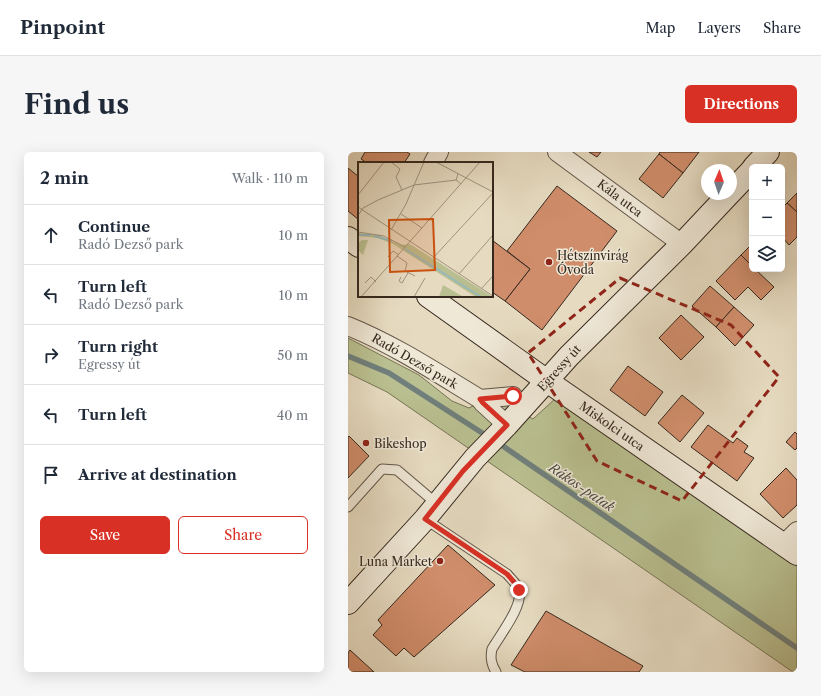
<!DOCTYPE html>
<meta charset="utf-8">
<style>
:root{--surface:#fff;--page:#f6f6f7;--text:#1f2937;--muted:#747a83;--line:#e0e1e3;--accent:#d93025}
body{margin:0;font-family:"Libre Caslon Text",serif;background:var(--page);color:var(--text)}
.controls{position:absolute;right:12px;top:12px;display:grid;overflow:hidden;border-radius:6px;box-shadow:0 4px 16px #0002}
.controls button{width:36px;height:36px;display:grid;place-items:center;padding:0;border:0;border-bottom:1px solid var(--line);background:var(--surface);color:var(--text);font:20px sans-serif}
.compass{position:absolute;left:353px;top:12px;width:36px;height:36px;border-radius:50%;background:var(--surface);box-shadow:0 4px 16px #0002;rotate:2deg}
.stop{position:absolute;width:12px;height:12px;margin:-9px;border:3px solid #d93025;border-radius:50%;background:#fff}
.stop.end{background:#d93025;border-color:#fff;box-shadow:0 1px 4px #0008}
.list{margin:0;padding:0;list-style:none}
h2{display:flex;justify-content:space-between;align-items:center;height:52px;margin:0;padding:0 16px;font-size:17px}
h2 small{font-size:13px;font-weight:400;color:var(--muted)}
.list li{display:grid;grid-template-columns:26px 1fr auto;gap:12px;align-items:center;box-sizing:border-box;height:60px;padding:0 16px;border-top:1px solid var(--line)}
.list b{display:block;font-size:15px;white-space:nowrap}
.list p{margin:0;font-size:13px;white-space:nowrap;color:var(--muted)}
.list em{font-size:13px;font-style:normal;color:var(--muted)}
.actions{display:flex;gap:8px;padding:12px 16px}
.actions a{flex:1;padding:9px 0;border:1px solid var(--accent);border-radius:6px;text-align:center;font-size:14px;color:var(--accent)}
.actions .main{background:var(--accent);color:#fff}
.icon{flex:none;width:22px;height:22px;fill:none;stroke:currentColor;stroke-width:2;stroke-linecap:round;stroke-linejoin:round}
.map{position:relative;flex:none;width:449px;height:520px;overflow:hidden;border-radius:6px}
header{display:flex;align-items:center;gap:24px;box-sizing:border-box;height:56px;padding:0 20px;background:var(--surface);border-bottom:1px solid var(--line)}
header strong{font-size:19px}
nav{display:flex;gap:22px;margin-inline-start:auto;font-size:14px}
.intro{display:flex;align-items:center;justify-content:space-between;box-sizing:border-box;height:96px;padding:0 24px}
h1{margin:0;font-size:28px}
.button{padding:10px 18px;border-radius:6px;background:var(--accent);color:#fff;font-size:14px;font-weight:700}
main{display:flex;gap:24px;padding:0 24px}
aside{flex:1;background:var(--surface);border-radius:6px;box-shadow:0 4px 16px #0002}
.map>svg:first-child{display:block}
.green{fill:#b9bf90;stroke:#777457}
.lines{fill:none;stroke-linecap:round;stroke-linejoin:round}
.stream{stroke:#707f7b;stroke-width:5.5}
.building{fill:#d08d6b;stroke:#35281e}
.lane-casing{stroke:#615547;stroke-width:11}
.street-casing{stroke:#615547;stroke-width:20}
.secondary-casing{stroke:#35281e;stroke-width:24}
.lane{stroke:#efe8d7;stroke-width:9}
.street{stroke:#efe8d7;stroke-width:18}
.secondary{stroke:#efe8d7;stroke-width:22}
.route{stroke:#d93025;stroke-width:5}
.marked{fill:none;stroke:#8f2418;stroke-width:3;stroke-dasharray:8 5;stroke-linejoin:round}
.poi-dot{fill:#8f2418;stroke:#efe8d7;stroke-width:1.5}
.labels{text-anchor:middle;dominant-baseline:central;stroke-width:3;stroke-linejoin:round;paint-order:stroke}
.street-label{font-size:12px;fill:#35281e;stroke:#efe8d7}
.poi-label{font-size:12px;fill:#35281e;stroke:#efe8d7;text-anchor:start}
.water-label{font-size:13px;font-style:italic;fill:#4e4c45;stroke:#efe8d7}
.inset-river{fill:none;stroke:#98b9b9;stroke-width:2}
.inset-road{fill:none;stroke:#9f9380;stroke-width:1}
.view{fill:#cd520f;fill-opacity:0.15;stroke:#cd520f;stroke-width:2}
.inset-edge{fill:none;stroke:#35281e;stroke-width:2}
</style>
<header>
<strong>Pinpoint</strong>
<nav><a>Map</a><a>Layers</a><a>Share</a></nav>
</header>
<div class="intro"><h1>Find us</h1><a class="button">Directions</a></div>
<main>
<aside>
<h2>2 min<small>Walk · 110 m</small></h2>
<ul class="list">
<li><svg class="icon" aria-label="ahead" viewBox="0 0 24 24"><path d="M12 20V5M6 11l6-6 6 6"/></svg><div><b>Continue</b><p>Radó Dezső park</p></div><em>10 m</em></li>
<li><svg class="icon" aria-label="left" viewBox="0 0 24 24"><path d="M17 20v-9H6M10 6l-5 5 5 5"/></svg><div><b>Turn left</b><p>Radó Dezső park</p></div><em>10 m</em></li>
<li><svg class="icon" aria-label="right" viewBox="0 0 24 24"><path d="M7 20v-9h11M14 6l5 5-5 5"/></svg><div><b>Turn right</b><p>Egressy út</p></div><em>50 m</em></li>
<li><svg class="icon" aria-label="left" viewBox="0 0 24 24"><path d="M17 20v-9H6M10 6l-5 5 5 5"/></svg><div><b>Turn left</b></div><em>40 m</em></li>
<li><svg class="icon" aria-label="arrive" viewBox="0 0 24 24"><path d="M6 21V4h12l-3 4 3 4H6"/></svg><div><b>Arrive at destination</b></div></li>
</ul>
<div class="actions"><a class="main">Save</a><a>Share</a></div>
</aside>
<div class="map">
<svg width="449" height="520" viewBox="0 0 449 520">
<rect width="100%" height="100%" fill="#e6dbc1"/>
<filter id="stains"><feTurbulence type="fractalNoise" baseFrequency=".005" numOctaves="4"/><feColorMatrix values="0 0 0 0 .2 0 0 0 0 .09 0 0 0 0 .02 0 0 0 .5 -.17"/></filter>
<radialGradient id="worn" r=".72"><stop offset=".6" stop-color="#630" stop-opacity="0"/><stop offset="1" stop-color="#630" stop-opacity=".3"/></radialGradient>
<polygon class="green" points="0,186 71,223 104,249 121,256 144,244 185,267 208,246 449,413 449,520 445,520 39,240 0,221"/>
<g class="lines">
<g class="stream">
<polyline points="0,204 41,221 142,286"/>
<polyline points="149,290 449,496"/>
</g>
</g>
<g class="building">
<polygon points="17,0 59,0 62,2 56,11 19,11 13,7"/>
<polygon points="241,0 253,0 249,5"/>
<polygon points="312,0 351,0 335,21 311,2"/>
<polygon points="311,2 335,21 315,46 291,27"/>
<polygon points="0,16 11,25 11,68 0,59"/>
<polygon points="209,34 269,79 194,178 157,149 182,117 159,99"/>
<polygon points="449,41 449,60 439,51"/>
<polygon points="439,51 449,60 449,85 441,93 434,85 434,56"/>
<polygon points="144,88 182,117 157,149 144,140"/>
<polygon points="404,92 404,114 393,103"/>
<polygon points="393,103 404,114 404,117 407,117 426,135 413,148 400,135 387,148 368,129"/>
<polygon points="362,134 386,155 368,175 344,154"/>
<polygon points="386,155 406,173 387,194 368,175"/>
<polygon points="333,163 356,185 333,208 311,186"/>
<polygon points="280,214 315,240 297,264 262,238"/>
<polygon points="334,243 356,261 332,290 310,271"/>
<polygon points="360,273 385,291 389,286 400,294 396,300 406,306 389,329 343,295"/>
<polygon points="447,280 449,282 449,296 447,298 438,290"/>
<polygon points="1,284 21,304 0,326 0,285"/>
<polygon points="438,316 449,328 449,353 435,366 412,342"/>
<polygon points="100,393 147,433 66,505 56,496 48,504 25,483 34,473 30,468"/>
<polygon points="198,459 295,514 291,520 177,520 163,513"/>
<polygon points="2,498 26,520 0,520 0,501"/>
</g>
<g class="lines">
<g class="lane-casing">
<g id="lane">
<polyline points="0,355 34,317 49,318 89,352"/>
<path d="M77 367 159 422C163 427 168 431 171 437 176 453 152 483 144 497 142 506 143 512 148 520"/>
</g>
</g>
<g class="street-casing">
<g id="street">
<polyline points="209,0 334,92"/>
<polyline points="85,11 91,0"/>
<path d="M0 174C47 193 89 221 132 247L135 251 159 273"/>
<polyline points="132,247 165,244"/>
<polyline points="435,393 449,379"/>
</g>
</g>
<g class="secondary-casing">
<g id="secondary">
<polyline points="406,15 420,0"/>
<polyline points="383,40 404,18"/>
<polyline points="0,86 11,94"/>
<polyline points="80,144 199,229 449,402"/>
<polyline points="0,451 77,367 127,306 159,273 221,204 334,92 381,42"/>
</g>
</g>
<use href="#lane" class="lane"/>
<use href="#street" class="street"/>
<use href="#secondary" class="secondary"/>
</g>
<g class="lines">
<polyline class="route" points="165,244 132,247 135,251 159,273 115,319 77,367 159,422 166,430 171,438"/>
</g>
<path class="marked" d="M272 126 383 173 431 225 334 349 249 309 180 201Z"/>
<g class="poi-dot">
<circle cx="201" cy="110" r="4"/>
<circle cx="18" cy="291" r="4"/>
<circle cx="92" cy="409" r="4"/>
</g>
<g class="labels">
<g class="street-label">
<text transform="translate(272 46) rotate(37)">Kála utca</text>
<text transform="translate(67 209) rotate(30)">Radó Dezső park</text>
<text transform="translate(211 216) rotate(-48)">Egressy út</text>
<text transform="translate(264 274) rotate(35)">Miskolci utca</text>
</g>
<g class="poi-label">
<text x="209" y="103">Hétszínvirág<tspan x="209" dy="14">Óvoda</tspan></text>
<text x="26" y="291">Bikeshop</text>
<text x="84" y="409" text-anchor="end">Luna Market</text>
</g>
<g class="water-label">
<text transform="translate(234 335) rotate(34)">Rákos-patak</text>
</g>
</g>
<g transform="translate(10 10)">
<rect width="135" height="135" fill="#e6dbc1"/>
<path d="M0 71 20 73 43 83 52 82 135 135H118L35 82 20 76 0 74ZM4 78H10L5 93 0 88V81ZM85 123 104 134 106 135H81Z" fill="#b9bf90"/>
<path class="inset-river" d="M0 73H13M16 74 34 79M47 87 123 135"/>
<path class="inset-road" d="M33 0 42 7 38 15 44 28M78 0 135 30M100 12 98 18 103 22M0 33 26 0M0 45 135 134M1 52 5 46 20 38 56 23 98 18M43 52 64 66M33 68 48 42 66 0M0 70 26 74 47 85M39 94 49 101 47 109 57 114M30 95 35 89 41 93M75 96 135 31M101 112 135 73M43 115 41 119 44 121 50 111M7 121 13 115 18 120M123 127 135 114M3 135 122 0M56 135 67 116"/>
<path class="view" d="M75 57 77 108 32 110 31 58Z"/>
<rect width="135" height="135" class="inset-edge"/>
</g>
<rect width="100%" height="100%" filter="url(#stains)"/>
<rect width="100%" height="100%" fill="url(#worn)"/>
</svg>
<div class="controls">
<button>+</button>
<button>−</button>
<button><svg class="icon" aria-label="layers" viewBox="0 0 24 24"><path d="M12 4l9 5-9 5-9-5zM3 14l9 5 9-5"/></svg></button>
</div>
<svg class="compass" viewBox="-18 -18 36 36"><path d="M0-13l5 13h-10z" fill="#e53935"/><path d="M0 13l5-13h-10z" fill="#747a83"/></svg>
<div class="stop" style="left:165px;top:244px"></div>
<div class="stop end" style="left:171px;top:438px"></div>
</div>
</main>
